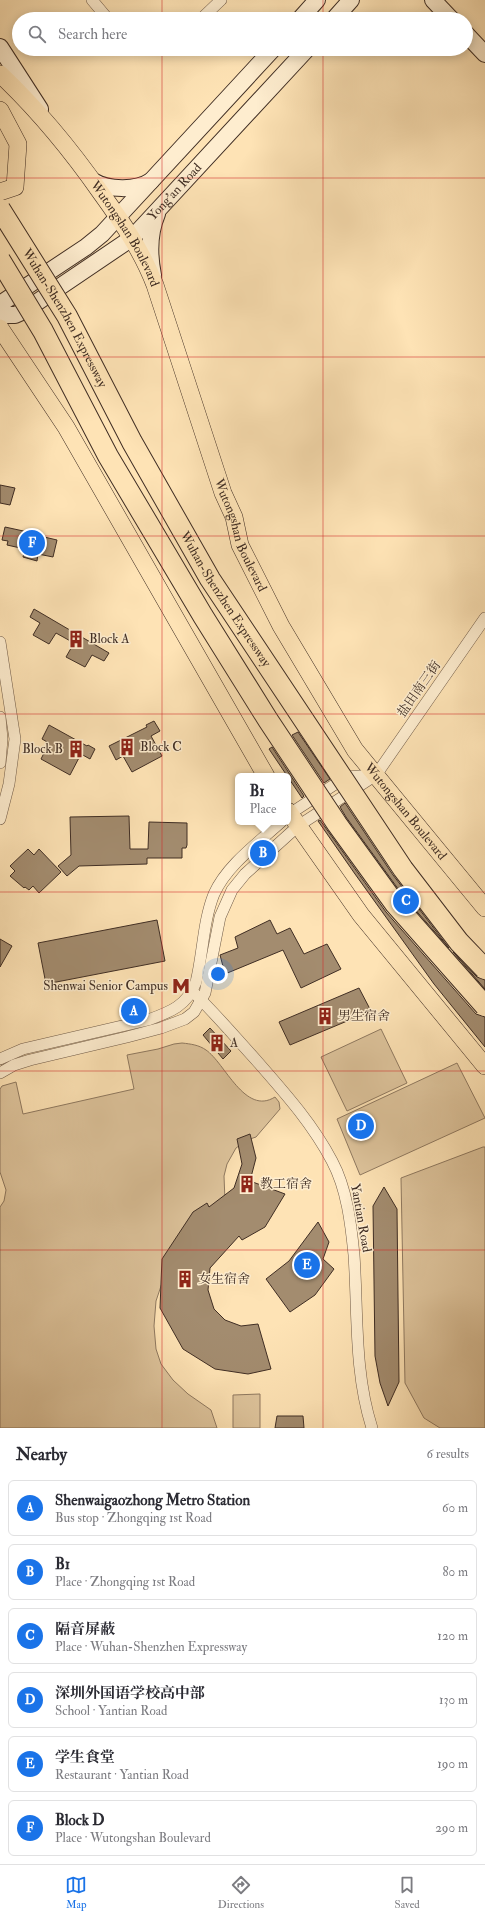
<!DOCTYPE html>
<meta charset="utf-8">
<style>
:root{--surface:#fff;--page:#f2f2f3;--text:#2b2b33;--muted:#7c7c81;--line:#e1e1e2;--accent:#1a73e8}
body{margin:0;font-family:"IM FELL Double Pica","Noto Serif SC",serif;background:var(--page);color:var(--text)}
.you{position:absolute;left:218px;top:974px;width:14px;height:14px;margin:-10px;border:3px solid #fff;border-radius:50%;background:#1a73e8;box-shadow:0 0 0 6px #1a73e833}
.badge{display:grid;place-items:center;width:26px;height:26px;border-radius:50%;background:var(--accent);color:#fff;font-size:13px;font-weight:700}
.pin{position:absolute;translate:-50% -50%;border:2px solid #fff;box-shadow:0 1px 4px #0006}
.popup{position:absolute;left:235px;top:773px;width:56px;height:52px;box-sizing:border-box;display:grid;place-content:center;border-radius:6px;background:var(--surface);filter:drop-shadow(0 1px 3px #0005);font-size:13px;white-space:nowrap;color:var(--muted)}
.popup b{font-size:15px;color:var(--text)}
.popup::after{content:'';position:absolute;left:50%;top:100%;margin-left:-8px;border:8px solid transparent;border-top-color:var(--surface)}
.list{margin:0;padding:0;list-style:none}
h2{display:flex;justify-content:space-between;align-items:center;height:52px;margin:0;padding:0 16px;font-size:17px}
h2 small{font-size:13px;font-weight:400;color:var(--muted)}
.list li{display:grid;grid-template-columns:26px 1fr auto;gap:12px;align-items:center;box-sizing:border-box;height:56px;margin:0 8px 8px;padding:0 8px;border:1px solid var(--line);border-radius:6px}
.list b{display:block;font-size:15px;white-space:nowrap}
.list p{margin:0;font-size:13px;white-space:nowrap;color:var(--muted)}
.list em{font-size:13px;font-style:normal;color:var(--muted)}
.icon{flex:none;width:22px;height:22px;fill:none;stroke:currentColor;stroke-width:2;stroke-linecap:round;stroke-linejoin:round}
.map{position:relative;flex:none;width:485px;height:1428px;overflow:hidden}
.search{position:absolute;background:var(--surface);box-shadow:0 2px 10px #0003;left:12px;right:12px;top:12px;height:44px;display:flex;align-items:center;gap:10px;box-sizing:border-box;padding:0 14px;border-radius:22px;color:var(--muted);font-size:15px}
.sheet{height:436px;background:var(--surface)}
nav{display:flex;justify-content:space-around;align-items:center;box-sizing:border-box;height:56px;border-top:1px solid var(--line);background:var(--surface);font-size:11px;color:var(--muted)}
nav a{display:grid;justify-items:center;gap:2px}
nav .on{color:var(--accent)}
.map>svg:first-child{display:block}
.green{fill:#dec49c;stroke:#8f7960}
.building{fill:#a38c6f;stroke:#402e24}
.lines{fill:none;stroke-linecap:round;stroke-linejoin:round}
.street-casing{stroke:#705b48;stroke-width:12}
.secondary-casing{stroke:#402e24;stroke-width:18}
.primary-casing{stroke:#402e24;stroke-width:18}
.street{stroke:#feedcf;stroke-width:11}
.secondary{stroke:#feedcf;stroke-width:16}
.primary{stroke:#fee3b5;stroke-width:17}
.highway-bridge-casing{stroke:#402e24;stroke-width:22;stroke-linecap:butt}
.highway-bridge{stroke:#fee3b5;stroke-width:20}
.grid{fill:none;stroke:#d62828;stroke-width:1;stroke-opacity:0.55}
.labels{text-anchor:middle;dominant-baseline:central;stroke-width:3;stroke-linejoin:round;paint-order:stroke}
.street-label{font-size:13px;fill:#402e24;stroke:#feedcf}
.poi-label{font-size:13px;fill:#402e24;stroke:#feedcf;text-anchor:start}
</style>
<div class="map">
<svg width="485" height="1428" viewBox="0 0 485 1428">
<rect width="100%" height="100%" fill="#fee3b5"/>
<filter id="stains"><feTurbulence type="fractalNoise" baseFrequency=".005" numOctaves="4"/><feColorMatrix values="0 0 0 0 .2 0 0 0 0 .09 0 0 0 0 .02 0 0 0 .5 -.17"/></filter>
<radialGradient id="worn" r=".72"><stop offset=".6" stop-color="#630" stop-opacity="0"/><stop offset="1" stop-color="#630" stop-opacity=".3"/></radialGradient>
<g class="green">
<polygon points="381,1029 407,1083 347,1111 321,1057"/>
<path d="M182 1043C191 1044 199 1045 206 1050 225 1063 245 1116 275 1097L279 1102 280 1109 256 1137 247 1140 236 1148 227 1164 224 1176 225 1201 163 1280 156 1301 154 1326 156 1349 161 1364 173 1380 188 1394 211 1410 217 1428H0V1207L4 1201 6 1190 0 1172V1089L2 1086 16 1082 23 1114 134 1089 127 1055 158 1049 174 1044Z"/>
<polygon points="457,1063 485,1118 360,1175 337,1119"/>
<polygon points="483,1147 485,1147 485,1428 440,1428 424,1418 405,1383 401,1178"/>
<polygon points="260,1394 260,1428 233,1428 233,1395"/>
</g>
<g class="building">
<polygon points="0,485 15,488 10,505 0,503"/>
<polygon points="5,527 28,532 30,530 41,533 40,536 57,540 53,557 38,554 37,561 23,557 25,549 7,545 8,541 2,540"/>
<polygon points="34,609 109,653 104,661 92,655 85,667 66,657 74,643 56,633 49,644 33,635 40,623 30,617"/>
<polygon points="154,721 160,731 151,736 162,756 132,772 123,756 116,760 109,746 147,727 146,725"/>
<polygon points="49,725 87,746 88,745 95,749 90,759 81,754 70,775 41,759 49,743 42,739"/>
<polygon points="298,732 330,779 324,783 292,735"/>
<polygon points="272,747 304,796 302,798 269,749"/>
<polygon points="345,803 393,875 449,948 404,897 346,817 340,807"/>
<polygon points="129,816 130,849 148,849 149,822 187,823 187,845 186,848 182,848 182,858 147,858 147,864 79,866 67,876 58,866 71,855 70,817"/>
<polygon points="320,820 386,912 476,1014 485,1017 485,1047 434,984 355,874 318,821"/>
<polygon points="28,849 34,855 39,849 61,872 39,893 33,886 29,890 25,887 24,888 10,876 15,871 10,866"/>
<polygon points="157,920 165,961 46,984 38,943"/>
<polygon points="270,920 277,934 290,928 304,954 327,944 341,969 301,988 283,950 225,974 220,955 238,948 235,937"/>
<polygon points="0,939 12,946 0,967"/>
<polygon points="453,952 477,977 485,980 485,989"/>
<polygon points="359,988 371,1011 290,1045 279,1022"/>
<polygon points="210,1028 231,1051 223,1059 203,1035"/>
<polygon points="250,1134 256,1158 250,1181 285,1194 265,1227 242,1240 239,1236 210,1268 208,1290 214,1309 225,1320 241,1326 258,1324 271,1369 248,1374 215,1369 183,1349 160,1308 162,1259 193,1212 207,1203 209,1207 234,1188 242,1164 237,1139"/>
<polygon points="384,1187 397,1209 399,1382 388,1406 380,1383 375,1356 373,1206"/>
<polygon points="318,1222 329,1242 323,1259 334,1269 315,1295 290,1312 266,1279 289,1261"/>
<polygon points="277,1416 303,1416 304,1428 275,1428"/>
</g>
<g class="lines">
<g class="street-casing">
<g id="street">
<polyline points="92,0 108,19"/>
<polyline points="201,19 221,0"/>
<polyline points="147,49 152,49"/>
<polyline points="0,642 15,739 9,784 0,819"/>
<polyline points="0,717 2,739 0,763"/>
<polyline points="288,815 346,777 375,775"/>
<path d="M192 991C215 1013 235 1037 256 1060 284 1092 312 1123 332 1161 347 1189 351 1224 354 1255 358 1312 354 1372 372 1428"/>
<path d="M0 1059 23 1049 148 1020C170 1012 187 1006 196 982 203 954 203 921 214 894 227 865 258 843 281 822"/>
<polyline points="0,1073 14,1065 30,1060 127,1037 161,1028 185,1019 194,1012 205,993 220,917 232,890 245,874 298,826 376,775 485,618"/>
</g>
</g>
<g class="secondary-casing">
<g id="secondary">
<polyline points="433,0 451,19"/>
<polyline points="300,19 317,0"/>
<polyline points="334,19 351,0"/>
<polyline points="466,34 485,54"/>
<polyline points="0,47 40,109"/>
<path d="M93 181C108 190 136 191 151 181"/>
<path d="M153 275C149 255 149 233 157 214"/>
<polyline points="0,304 86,247 102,234 273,49"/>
<path id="s1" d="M0 315H15L24 311 132 238 307 49"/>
</g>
</g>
<g class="primary-casing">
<g id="primary">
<path id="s2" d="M0 74C38 110 71 150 101 193 122 222 142 251 155 285L223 493 234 517 240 545 281 626 355 750 485 908"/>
<polyline points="0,110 18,144 15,187 0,192"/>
<polyline points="0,328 66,427 266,776"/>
<polyline points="288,811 361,915 485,1066"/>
</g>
</g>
<use href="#street" class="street"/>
<use href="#secondary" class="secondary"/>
<use href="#primary" class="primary"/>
<g class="highway-bridge-casing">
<g id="highway-bridge">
<path id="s3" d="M0 209 67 316 132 442 210 579 403 869 459 942 485 969"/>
<polyline points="0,260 43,331 108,456 203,616 268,720 337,824 395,904 485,1006"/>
</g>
</g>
<use href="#highway-bridge" class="highway-bridge"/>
</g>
<path class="grid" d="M162 0V19M323 0V19M162 49V1428M323 49V1428M0 178H485M0 357H485M0 536H485M0 714H485M0 892H485M0 1071H485M0 1250H485"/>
<defs>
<g id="building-bare" transform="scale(1.38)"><path d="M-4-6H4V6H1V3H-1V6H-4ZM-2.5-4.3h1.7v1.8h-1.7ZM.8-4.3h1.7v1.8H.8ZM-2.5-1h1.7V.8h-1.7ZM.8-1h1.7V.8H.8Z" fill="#8f2418" stroke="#feedcf" stroke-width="2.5" paint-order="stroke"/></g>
<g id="metro-bare" transform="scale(1.38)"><path d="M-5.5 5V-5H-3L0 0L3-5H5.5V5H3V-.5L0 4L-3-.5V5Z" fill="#8f2418" stroke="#feedcf" stroke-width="2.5" paint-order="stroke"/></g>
</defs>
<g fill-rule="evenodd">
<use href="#building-bare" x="76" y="639"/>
<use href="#building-bare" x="127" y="747"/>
<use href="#building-bare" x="76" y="749"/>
<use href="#metro-bare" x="181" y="986"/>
<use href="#building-bare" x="325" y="1016"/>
<use href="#building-bare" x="217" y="1043"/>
<use href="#building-bare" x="247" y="1184"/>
<use href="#building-bare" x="185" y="1279"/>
</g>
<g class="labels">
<g class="street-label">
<text stroke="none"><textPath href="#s1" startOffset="218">Yong'an Road</textPath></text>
<text stroke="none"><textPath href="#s2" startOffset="204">Wutongshan Boulevard</textPath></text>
<text stroke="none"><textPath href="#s3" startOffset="127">Wuhan-Shenzhen Expressway</textPath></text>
<text stroke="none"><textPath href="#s2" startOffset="528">Wutongshan Boulevard</textPath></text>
<text stroke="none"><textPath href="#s3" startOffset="451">Wuhan-Shenzhen Expressway</textPath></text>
<text transform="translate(419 689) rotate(-55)">盐田南三街</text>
<text stroke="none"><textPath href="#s2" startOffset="852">Wutongshan Boulevard</textPath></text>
<text transform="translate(361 1218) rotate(80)">Yantian Road</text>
</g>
<g class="poi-label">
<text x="89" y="639">Block A</text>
<text x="140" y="747">Block C</text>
<text x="63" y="749" text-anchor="end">Block B</text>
<text x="168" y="986" text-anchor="end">Shenwai Senior Campus</text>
<text x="338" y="1016">男生宿舍</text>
<text x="230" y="1043">A</text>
<text x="260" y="1184">教工宿舍</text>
<text x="198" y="1279">女生宿舍</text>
</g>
</g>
<rect width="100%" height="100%" filter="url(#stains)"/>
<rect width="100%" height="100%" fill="url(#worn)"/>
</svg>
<div class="you"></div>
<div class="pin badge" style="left:134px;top:1011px">A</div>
<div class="pin badge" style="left:263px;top:853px">B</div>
<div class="popup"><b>B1</b>Place</div>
<div class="pin badge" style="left:406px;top:901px">C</div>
<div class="pin badge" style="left:361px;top:1126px">D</div>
<div class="pin badge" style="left:307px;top:1265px">E</div>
<div class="pin badge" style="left:32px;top:543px">F</div>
<div class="search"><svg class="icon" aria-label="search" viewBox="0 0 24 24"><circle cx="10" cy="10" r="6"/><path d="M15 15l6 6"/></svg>Search here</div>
</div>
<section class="sheet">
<h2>Nearby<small>6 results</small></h2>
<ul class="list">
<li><span class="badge">A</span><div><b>Shenwaigaozhong Metro Station</b><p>Bus stop · Zhongqing 1st Road</p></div><em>60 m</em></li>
<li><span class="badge">B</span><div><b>B1</b><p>Place · Zhongqing 1st Road</p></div><em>80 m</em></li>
<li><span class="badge">C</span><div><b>隔音屏蔽</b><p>Place · Wuhan-Shenzhen Expressway</p></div><em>120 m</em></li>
<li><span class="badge">D</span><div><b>深圳外国语学校高中部</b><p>School · Yantian Road</p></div><em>130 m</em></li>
<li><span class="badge">E</span><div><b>学生食堂</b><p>Restaurant · Yantian Road</p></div><em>190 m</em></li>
<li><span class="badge">F</span><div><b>Block D</b><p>Place · Wutongshan Boulevard</p></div><em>290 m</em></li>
</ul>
</section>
<nav>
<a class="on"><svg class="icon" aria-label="map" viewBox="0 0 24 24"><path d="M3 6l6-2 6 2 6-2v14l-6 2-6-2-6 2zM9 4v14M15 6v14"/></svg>Map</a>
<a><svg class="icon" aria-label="directions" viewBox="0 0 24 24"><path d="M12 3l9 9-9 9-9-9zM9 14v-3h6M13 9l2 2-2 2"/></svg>Directions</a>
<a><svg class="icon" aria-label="saved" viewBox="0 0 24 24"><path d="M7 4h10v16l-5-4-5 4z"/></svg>Saved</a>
</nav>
